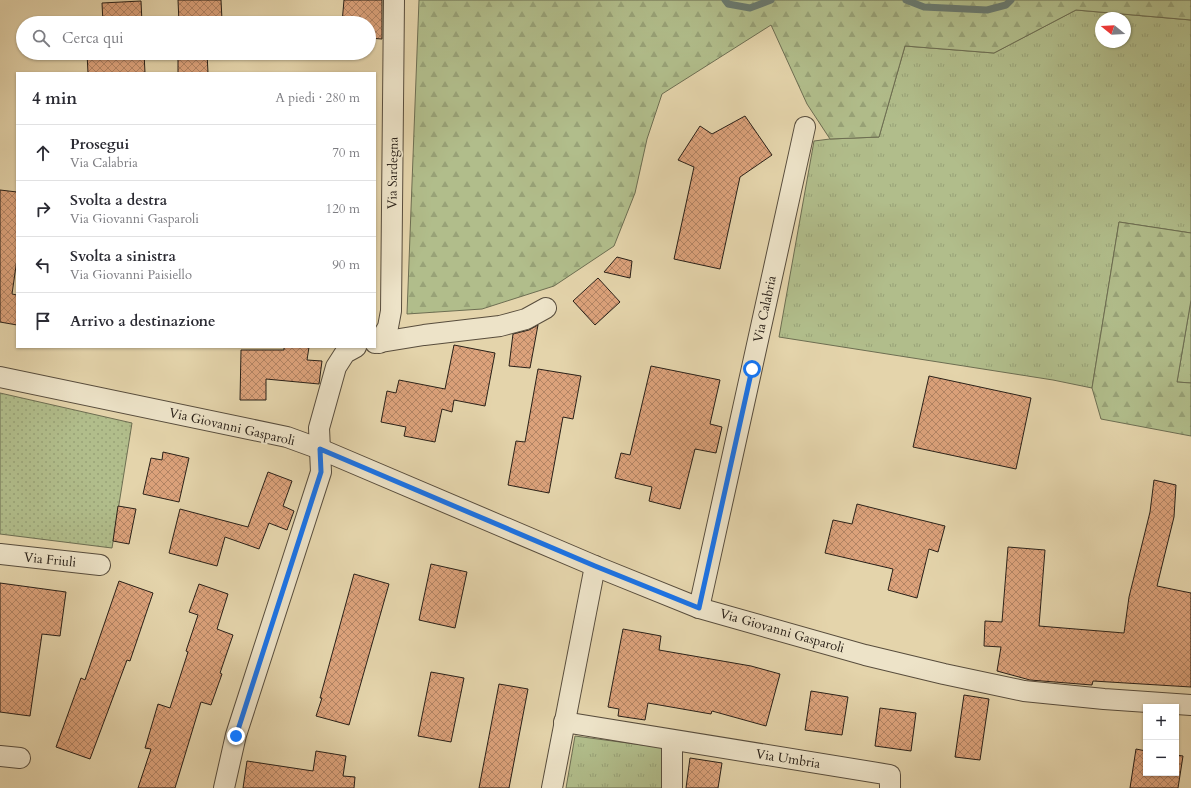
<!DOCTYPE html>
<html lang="it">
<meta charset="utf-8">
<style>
:root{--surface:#fff;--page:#f2f2f3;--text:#2b2b33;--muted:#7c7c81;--line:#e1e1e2}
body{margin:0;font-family:Cardo,serif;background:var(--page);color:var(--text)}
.controls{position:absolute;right:12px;bottom:12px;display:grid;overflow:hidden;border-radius:0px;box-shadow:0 1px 3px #0004}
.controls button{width:36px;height:36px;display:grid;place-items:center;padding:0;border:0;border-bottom:1px solid var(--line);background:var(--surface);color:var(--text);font:20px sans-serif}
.compass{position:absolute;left:1095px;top:12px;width:36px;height:36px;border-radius:50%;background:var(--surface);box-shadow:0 1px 3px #0004;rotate:288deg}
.stop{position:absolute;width:12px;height:12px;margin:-9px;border:3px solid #1a73e8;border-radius:50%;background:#fff}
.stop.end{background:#1a73e8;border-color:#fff;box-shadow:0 1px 4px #0008}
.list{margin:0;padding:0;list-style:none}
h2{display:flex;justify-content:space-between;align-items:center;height:52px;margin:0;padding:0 16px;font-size:17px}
h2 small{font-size:13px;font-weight:400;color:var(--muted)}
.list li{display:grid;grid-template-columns:26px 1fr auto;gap:12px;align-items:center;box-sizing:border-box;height:56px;padding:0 16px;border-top:1px solid var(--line)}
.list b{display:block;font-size:15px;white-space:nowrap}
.list p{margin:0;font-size:13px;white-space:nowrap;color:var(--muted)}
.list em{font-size:13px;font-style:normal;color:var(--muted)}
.icon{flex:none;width:22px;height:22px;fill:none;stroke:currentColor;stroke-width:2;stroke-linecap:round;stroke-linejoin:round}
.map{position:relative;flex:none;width:1191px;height:788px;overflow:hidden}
.search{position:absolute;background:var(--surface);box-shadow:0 1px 3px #0004;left:16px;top:16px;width:360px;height:44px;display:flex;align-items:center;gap:10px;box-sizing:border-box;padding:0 14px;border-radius:22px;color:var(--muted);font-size:15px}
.panel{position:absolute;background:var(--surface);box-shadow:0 1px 3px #0004;left:16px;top:72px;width:360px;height:276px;border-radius:0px}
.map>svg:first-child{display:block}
.grass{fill:url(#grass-tufts);stroke:#6d6e52;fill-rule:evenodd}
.forest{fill:url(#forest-firs);stroke:#6d6e52}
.park{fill:url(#park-dots);stroke:#6d6e52}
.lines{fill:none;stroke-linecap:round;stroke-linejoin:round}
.stream{stroke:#6a7b71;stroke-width:7}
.building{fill:url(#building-cross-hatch);stroke:#292018}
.minor-casing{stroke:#584d3d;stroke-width:22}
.minor{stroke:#ede3c8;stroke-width:20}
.route{stroke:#1a73e8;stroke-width:5}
.labels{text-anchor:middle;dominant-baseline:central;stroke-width:3.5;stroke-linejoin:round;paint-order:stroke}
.street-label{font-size:13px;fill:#292018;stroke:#ede3c8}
</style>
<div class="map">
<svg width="1191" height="788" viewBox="0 0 1191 788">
<defs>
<pattern id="grass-tufts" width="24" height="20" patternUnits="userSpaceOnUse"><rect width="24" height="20" fill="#b1bd8b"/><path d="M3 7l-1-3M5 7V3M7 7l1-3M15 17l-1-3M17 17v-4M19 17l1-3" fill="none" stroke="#98a277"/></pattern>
<pattern id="forest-firs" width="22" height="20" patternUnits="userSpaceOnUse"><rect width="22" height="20" fill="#b1bd8b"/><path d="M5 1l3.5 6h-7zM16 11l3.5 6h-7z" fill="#98a277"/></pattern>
<pattern id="park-dots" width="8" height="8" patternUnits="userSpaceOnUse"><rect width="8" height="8" fill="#b1bd8b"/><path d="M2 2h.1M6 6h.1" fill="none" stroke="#98a277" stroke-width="1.8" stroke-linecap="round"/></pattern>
<pattern id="building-cross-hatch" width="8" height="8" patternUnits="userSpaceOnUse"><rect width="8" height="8" fill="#dca27b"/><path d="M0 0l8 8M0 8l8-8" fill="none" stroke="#b28464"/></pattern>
</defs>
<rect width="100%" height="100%" fill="#e4d4ab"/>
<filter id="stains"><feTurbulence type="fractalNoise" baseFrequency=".005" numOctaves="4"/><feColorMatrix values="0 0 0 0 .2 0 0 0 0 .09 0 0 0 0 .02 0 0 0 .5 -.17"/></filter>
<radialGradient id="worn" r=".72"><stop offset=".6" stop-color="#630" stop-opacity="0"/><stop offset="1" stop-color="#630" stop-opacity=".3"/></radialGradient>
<g class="grass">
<path d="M1076 10 1191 20V233L1119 222 1092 388 1053 380 779 337 814 141 830 139 879 137 905 46 994 53ZM1101 18H1125V42H1101Z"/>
<polygon points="1191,300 1191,383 1177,382"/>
<polygon points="575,736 665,748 665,788 566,788"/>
</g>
<g class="forest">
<polygon points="419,0 1191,0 1191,20 1076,10 994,53 905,46 879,137 830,139 807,104 771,25 662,94 647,139 635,193 614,246 554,286 482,309 407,314"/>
<polygon points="1119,222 1191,233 1191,300 1177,382 1191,383 1191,436 1101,419 1092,388"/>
</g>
<polygon class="park" points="0,393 132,423 112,548 0,534"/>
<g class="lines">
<g class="stream">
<polyline points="725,0 728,4 750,8 771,0"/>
<polyline points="906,0 924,7 987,10 1006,5 1011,0"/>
</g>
</g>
<g class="building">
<polygon points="178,0 221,0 222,20 206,21 207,23 179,23"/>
<polygon points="344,0 382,0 382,39 369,38 369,23 342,23"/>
<polygon points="141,1 142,23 103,23 102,3"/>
<polygon points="87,53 144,53 145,73 88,73"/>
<polygon points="178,53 207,53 208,73 178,73"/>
<polygon points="745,116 772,155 740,177 720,269 674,259 694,167 678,160 700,126 712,134"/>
<polygon points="0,190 17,192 17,259 12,294 17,295 17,325 0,322"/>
<polygon points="617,257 632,261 630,278 604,272"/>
<polygon points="598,278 620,302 595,325 573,301"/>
<polygon points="538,325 530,368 509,366 513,334 529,330"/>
<polygon points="454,345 495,353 485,406 454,400 452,412 442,409 435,442 404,436 406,427 381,422 387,391 396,393 399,380 445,389"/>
<polygon points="284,347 309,347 307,360 322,361 319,384 266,379 266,400 240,400 241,350 284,350"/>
<polygon points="651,366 720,380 710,424 722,427 716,453 695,449 680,509 649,501 652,487 615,478 621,453 630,455"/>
<polygon points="538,369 581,376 573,419 563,417 549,493 508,485 516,441 525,442"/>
<polygon points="929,376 1031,398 1016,469 913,447"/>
<polygon points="163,452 189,458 179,502 143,494 151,458 162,460"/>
<polygon points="268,472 292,481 283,506 294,511 287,530 269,523 259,549 225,537 217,566 169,553 180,509 248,527"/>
<polygon points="1154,480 1176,485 1174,517 1157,586 1191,593 1191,687 1093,681 1092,685 1030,680 997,671 1001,647 984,646 985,621 1002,622 1008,547 1045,550 1039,626 1124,633 1129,597 1150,512"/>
<polygon points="857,504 945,526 938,552 929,549 917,598 888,590 893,569 825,553 833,520 852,524"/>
<polygon points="118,506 136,509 129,544 113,541"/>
<polygon points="431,564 467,572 455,628 419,620"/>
<polygon points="354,574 389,584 349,725 316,716 322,698 320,698"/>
<polygon points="119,581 153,593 130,661 127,660 90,759 56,747 81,678 85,680"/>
<polygon points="0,583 66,592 60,636 42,634 30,716 0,712"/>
<polygon points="199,584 228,594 217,629 233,635 220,673 222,674 211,705 201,702 175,788 138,788 151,749 145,748 158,704 170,708 188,652 186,651 198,615 189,612"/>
<polygon points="623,629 661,636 659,650 751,666 780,674 766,726 712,711 711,714 648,703 645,720 618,716 619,709 608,707"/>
<polygon points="431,672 464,678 451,742 418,736"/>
<polygon points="499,684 528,689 509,788 479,788"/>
<polygon points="811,691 848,697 842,735 805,730"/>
<polygon points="964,695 989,699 980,760 955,757"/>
<polygon points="880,708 916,713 911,751 875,746"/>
<polygon points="1136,749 1146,751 1146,773 1176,773 1176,755 1183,756 1178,788 1130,788"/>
<polygon points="316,751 346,756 343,776 355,777 354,788 243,788 247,761 313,771"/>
<polygon points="690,758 722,763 718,788 686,788"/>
</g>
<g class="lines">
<g class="minor-casing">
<g id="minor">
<polyline points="375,343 424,335 500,326 526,319 546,308"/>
<polyline points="379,343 388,327 391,311 394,0"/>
<polyline points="0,377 287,437 320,449 595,566 699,608 865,655 944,674 1024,691 1104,699 1191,705"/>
<polyline points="0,554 100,565"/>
<polyline points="699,608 805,127"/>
<polyline points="564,722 890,775 890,788"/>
<polyline points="0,756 20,758"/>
<polyline points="224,788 236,735 321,472 319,428 336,367 345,353 356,347"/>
<polyline points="552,788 595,566"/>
<polyline points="672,788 672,741"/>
</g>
</g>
<use href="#minor" class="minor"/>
</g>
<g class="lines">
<polyline class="route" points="236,736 321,472 320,449 595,566 699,608 752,369"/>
</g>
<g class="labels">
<g class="street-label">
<text transform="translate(393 173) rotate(-89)">Via Sardegna</text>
<text transform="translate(765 309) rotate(-78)">Via Calabria</text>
<text transform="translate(232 427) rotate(13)">Via Giovanni Gasparoli</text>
<text transform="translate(50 560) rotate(6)">Via Friuli</text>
<text transform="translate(782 631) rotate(16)">Via Giovanni Gasparoli</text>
<text transform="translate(788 759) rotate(9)">Via Umbria</text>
</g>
</g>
<rect width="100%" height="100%" filter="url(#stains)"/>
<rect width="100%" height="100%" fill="url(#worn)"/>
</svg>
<div class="controls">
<button>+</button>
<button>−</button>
</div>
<svg class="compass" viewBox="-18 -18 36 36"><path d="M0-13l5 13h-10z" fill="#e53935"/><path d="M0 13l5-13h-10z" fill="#7c7c81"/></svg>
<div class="stop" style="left:752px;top:369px"></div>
<div class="stop end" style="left:236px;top:736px"></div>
<div class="search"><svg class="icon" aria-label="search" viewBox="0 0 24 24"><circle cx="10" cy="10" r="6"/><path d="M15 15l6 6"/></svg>Cerca qui</div>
<section class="panel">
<h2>4 min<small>A piedi · 280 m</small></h2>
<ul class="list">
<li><svg class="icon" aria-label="ahead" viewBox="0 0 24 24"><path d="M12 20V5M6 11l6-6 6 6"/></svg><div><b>Prosegui</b><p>Via Calabria</p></div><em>70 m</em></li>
<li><svg class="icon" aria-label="right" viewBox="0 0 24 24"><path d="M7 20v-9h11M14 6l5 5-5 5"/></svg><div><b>Svolta a destra</b><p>Via Giovanni Gasparoli</p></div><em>120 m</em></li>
<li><svg class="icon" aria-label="left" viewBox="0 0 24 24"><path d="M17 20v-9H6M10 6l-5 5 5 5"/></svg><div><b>Svolta a sinistra</b><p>Via Giovanni Paisiello</p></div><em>90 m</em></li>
<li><svg class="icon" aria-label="arrive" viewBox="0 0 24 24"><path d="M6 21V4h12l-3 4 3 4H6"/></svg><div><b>Arrivo a destinazione</b></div></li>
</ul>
</section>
</div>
